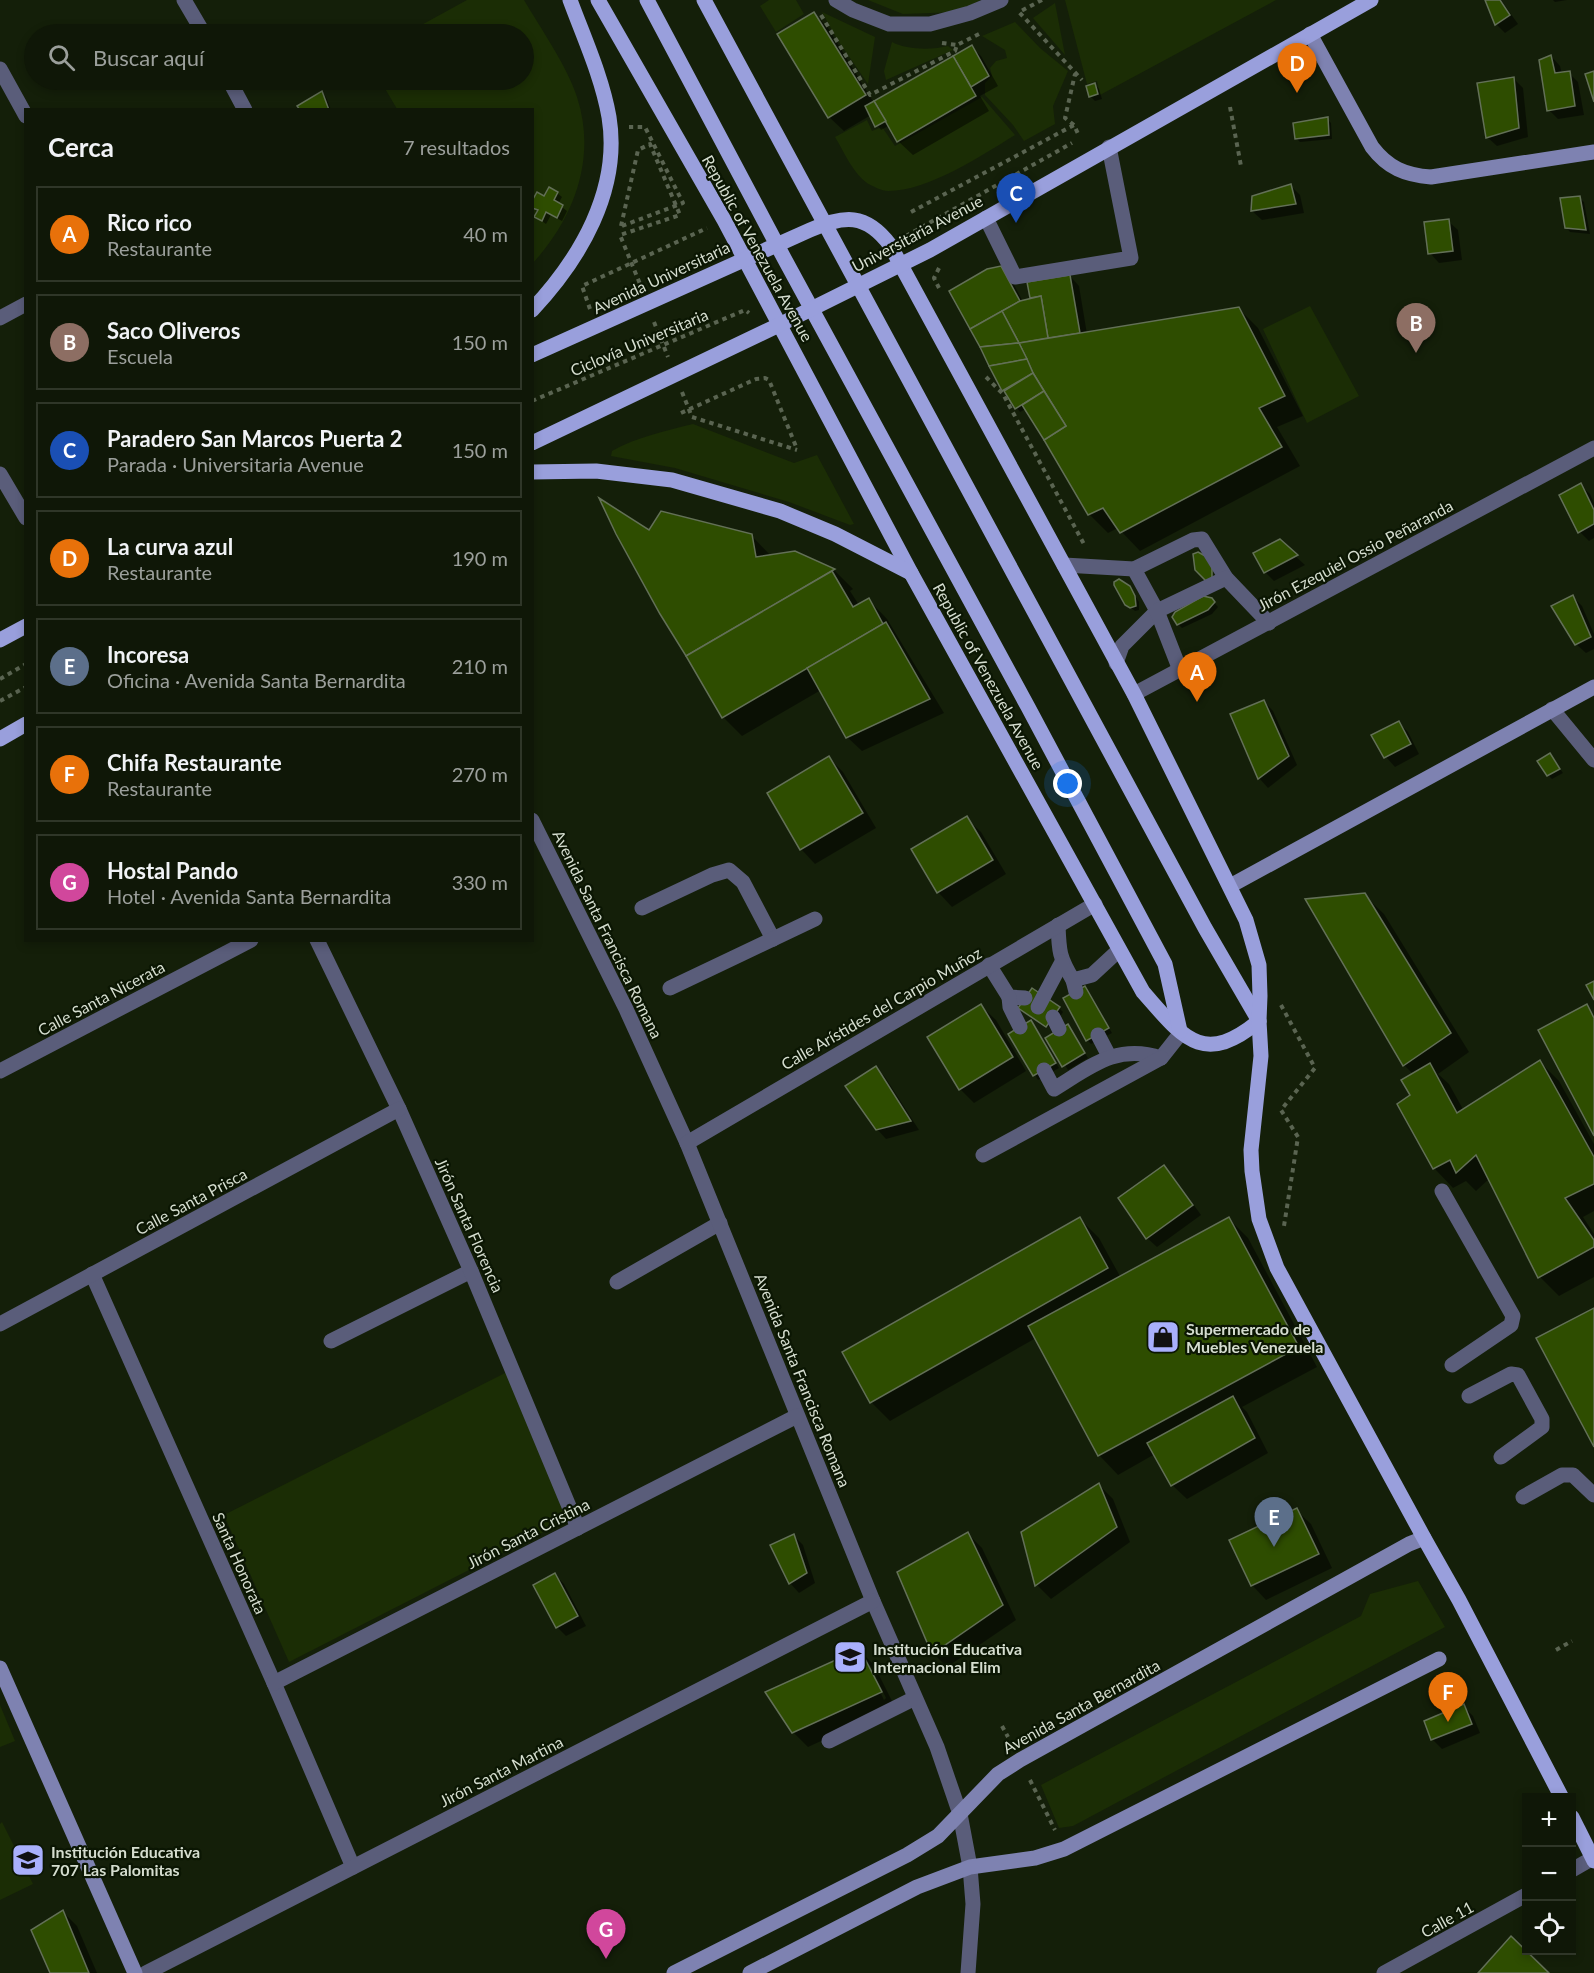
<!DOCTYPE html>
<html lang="es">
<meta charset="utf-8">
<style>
:root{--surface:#0f1707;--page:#182011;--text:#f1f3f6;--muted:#9b9f9b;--line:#2f3628;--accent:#a9b0fc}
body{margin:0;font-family:Lato,sans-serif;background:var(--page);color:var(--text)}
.controls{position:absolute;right:18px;bottom:18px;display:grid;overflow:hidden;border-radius:0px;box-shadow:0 3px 9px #0003}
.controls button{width:54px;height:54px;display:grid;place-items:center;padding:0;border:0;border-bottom:2px solid var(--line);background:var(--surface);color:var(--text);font:30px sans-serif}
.you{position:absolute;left:1068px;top:784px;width:21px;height:21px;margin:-15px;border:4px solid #fff;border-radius:50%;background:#1a73e8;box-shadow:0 0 0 9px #1a73e833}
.badge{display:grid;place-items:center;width:39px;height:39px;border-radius:50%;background:var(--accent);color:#fff;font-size:20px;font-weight:700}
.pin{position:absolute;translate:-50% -50px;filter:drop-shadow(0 2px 3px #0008)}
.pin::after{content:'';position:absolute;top:32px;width:21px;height:18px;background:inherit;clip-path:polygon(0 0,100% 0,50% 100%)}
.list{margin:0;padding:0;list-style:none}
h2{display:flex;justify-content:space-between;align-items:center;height:78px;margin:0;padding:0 24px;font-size:26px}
h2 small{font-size:20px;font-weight:400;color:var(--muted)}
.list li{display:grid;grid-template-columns:39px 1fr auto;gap:18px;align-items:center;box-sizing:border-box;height:96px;margin:0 12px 12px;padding:0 12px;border:2px solid var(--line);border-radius:0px}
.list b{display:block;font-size:22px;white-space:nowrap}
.list p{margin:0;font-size:20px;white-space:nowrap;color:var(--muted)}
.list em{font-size:20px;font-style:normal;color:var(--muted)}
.icon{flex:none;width:33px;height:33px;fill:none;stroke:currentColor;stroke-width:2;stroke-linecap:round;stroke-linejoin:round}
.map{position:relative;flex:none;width:1594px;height:1973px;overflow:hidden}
.search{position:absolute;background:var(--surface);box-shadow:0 3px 9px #0003;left:24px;top:24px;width:510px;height:66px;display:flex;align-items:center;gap:15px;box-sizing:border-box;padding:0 21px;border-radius:33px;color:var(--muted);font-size:22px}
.panel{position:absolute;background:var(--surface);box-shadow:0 3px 9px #0003;left:24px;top:108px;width:510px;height:834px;border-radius:0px}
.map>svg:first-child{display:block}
.green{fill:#1b2d05}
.shadow{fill:#0007;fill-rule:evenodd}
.building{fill:#2e4d00;stroke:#637057;stroke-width:1.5}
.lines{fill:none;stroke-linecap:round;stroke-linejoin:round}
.path{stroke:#5a6451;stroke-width:4;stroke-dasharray:4.5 4.5;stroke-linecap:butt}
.lane{stroke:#5a5d7a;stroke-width:15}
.street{stroke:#5a5d7a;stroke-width:15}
.secondary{stroke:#7e82b1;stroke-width:15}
.primary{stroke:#999fdc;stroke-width:15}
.labels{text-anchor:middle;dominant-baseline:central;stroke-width:4.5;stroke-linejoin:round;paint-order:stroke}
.street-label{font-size:16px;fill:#d5ddcf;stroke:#0b1603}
.poi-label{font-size:16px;font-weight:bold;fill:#d5ddcf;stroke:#0b1603;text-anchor:start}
</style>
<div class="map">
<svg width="1594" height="1973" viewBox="0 0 1594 1973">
<rect width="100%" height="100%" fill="#141f09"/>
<g class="green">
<path d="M467 0H524C541 29 567 66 577 97 597 158 574 218 533 263L532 110 397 109 380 80H524V34H405Z"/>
<polygon points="769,0 796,0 804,14 776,32 760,6"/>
<polygon points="868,0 980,0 959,12 903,14"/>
<polygon points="1065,0 1276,0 1100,95 1097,81 1087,84"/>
<polygon points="1055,3 1065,55 1033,18"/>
<polygon points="822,12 875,37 868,84 837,39"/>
<polygon points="1015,22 1040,48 1068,71 1053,106 1055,124 1024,141 1013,125 985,95 985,83 992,76 990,68 996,61 1007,58 1005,50 982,36"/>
<path d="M892 42C907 50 932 50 948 46L953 50 886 80 884 71Z"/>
<path d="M982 97 1015 135C981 156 928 191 888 191 882 191 872 186 867 183 853 173 844 152 835 137L867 120 872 131 882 127 895 146Z"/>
<polygon points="1310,306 1359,396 1307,423 1263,329"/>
<path d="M693 424 794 463 817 455 854 524 850 525 789 502 675 468 611 456 612 451C637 437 665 431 693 424Z"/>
<polygon points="509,1371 567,1520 289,1662 224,1515"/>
<polygon points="1418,1581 1445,1627 1073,1826 1059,1828 1041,1785 1361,1616 1370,1594"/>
<polygon points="0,1705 15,1741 0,1747"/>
<polygon points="2,1822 33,1884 0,1900 0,1824"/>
</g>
<g class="shadow">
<polygon points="1487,0 1501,0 1518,24 1505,33 1496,24"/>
<polygon points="1553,0 1567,0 1555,2"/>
<polygon points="814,13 828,28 874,103 971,47 981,56 998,86 980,96 989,111 913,155 898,141 890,125 881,130 871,115 844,131 829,117"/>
<polygon points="1551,56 1560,66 1562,74 1569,73 1578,82 1584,115 1558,119 1549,110"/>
<polygon points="1514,79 1523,88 1528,137 1497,146 1487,137"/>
<polygon points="1095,85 1099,89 1102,99 1095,101 1091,97 1088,87"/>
<polygon points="322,92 326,97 331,110 301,110"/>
<polygon points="1327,119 1331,123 1332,139 1300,142 1296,138"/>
<polygon points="1291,186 1300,195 1304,213 1262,220 1252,211"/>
<polygon points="557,193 562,197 558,204 567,211 562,221 551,215 546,224 536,217 539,212 532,207 545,198"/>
<polygon points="1579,198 1584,202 1590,234 1570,232 1566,227"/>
<polygon points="1448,221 1458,230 1462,260 1439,263 1430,253"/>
<polygon points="1070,276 1079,286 1087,334 1239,309 1258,328 1303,416 1277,427 1300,466 1140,551 1118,528 1108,533 1089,514 1026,409 1020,412 1003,390 982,348 1010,277 1023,302 1032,300 1028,283"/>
<polygon points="1580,485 1590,494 1594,503 1594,538 1589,541 1580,532 1561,495"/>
<polygon points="650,532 751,535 771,556 794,552 834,570 853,589 850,591 859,605 868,599 887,619 944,713 862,751 847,737 821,690 742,736 723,717 661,613"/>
<polygon points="1279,541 1305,565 1274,581 1265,572"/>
<polygon points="1129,587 1139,602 1139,610 1135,611 1127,604"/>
<polygon points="1573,597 1582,606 1594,634 1594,649 1586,653 1576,644"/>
<polygon points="1211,599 1218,607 1212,614 1182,628 1178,624"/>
<polygon points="1264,701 1273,711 1297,765 1268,788 1259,778 1232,715"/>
<polygon points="1398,722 1408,732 1419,754 1395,767 1386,757 1374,735"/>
<polygon points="1550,755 1563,773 1552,779 1548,775"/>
<polygon points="829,758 843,772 876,828 815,864 801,849"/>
<polygon points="966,818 981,832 1006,874 952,907 938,892"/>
<polygon points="1364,895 1384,914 1469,1052 1438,1074 1449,1084 1464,1111 1540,1062 1559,1081 1594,1144 1594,1211 1583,1217 1594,1234 1594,1277 1559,1296 1540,1277 1490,1178 1476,1191 1466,1181 1453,1188 1434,1168 1399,1104 1413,1095 1413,1074 1404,1065"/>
<polygon points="1085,988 1112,1033 1091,1044 1087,1040"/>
<polygon points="981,1006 996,1020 1026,1071 974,1103 960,1089"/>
<polygon points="1059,1008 1063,1012 1052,1029 1023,1009"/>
<polygon points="1031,1022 1059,1068 1038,1080 1011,1034"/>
<polygon points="1068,1026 1088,1058 1068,1070 1047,1038"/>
<polygon points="876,1068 885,1077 919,1130 886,1139 877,1129"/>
<polygon points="1164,1167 1173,1176 1201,1215 1157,1247 1147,1238"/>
<polygon points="1080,1219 1099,1238 1121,1278 1229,1219 1248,1238 1317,1367 1242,1407 1247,1412 1268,1453 1187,1499 1172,1485 1155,1454 1118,1475 1099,1455 1036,1338 890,1421 871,1402"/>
<polygon points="1099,1485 1113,1499 1130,1542 1051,1599 1037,1585 1023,1533"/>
<polygon points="1296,1510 1311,1524 1332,1568 1266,1600 1252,1585"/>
<polygon points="968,1534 982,1548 1016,1620 947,1667 933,1653"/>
<polygon points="794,1536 803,1545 815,1583 799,1593 790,1583"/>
<polygon points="555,1575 564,1584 586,1626 566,1636 557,1627"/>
<path d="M860 1651 874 1665 895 1707 808 1747 793 1732 768 1693ZM867 1665H870L886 1698 884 1700Z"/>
<polygon points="1463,1706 1473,1716 1480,1733 1442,1749 1433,1740 1426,1722"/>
<polygon points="63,1912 77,1926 97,1973 51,1973"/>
</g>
<g class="building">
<polygon points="1485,0 1500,0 1510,15 1495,25"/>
<polygon points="814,12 866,95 828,118 777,34"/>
<polygon points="972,45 989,76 971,87 953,56"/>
<polygon points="1551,55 1555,73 1570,71 1575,106 1547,111 1539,60"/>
<polygon points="953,56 976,96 897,142 874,101"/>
<polygon points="1594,71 1594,102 1585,74"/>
<polygon points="1514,77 1519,128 1486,138 1477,83"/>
<polygon points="1095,83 1098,94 1089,97 1086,86"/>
<polygon points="322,91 329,110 300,110 297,106"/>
<polygon points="874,101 886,121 875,127 865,106"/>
<polygon points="1328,117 1329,135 1295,139 1293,123"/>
<polygon points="1291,184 1296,204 1251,211 1252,196"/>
<polygon points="549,187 558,192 554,200 563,205 557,218 546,212 542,221 534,217 538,210 532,208 532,201 537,192 544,196"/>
<polygon points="1580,196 1586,230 1565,228 1560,198"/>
<polygon points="1449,219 1453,251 1428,254 1424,222"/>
<polygon points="1001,266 1020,301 970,329 949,291 987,269"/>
<polygon points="1070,275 1080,333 1048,338 1041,296 1030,298 1027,282"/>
<polygon points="1041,296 1048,338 1019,343 1002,311 1020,301"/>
<polygon points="1239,307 1285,396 1259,408 1282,447 1120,533 1103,508 1088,515 1044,440 1066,426 1033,373 1019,343"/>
<polygon points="1002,311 1019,343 980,347 970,329"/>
<polygon points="1019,343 1027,359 989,366 980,347"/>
<polygon points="1027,359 1033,373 1002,391 989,366"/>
<polygon points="1033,373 1044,391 1015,409 1004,391"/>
<polygon points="1044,391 1066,426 1044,440 1022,405"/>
<polygon points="1581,483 1594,510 1594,524 1578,533 1559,495"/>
<polygon points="599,498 649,530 661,511 752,534 756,557 795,551 835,569 686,656 660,614 616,534"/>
<polygon points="1280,539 1298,555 1264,573 1253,553"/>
<polygon points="1198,552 1207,557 1212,567 1212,578 1206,581 1195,570 1193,554"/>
<polygon points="832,571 853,607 869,598 883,624 722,718 686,656"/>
<polygon points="1119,579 1130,586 1135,596 1136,606 1130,608 1125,605 1114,585 1114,582"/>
<polygon points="1573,595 1591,637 1575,645 1551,606"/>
<polygon points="1203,596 1212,598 1215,602 1208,610 1177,625 1172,617 1175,612"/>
<polygon points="886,622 930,699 846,738 807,668"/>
<polygon points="1264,700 1289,756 1258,779 1230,714"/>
<polygon points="1399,721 1411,744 1384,758 1371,735"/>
<polygon points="1550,753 1560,769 1547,776 1537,761"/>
<polygon points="829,756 863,813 800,850 767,793"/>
<polygon points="967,816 993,860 937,893 911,849"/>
<polygon points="1365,893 1451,1033 1403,1066 1305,899"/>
<polygon points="1594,981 1594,1000 1586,985"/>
<polygon points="1085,986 1109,1028 1086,1041 1063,998"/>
<polygon points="1032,988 1060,1007 1046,1027 1018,1008"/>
<polygon points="981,1004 1013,1057 959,1090 927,1037"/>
<polygon points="1587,1004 1594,1018 1594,1136 1538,1030"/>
<polygon points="1031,1020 1056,1063 1033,1076 1008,1034"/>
<polygon points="1068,1024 1085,1053 1062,1067 1045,1038"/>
<polygon points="1540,1060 1594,1157 1594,1184 1565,1198 1594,1240 1594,1247 1538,1278 1476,1155 1456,1173 1450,1160 1433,1169 1397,1104 1410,1095 1401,1080 1430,1063 1457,1113"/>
<polygon points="876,1066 911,1121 876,1130 845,1086"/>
<polygon points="1164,1165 1193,1205 1146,1239 1118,1198"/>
<polygon points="1080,1217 1108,1268 870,1403 842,1352"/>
<polygon points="1229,1217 1299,1347 1098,1456 1028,1326"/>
<polygon points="1594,1308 1594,1447 1536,1338"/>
<polygon points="1233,1396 1255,1438 1171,1486 1147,1443"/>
<polygon points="1099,1483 1117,1527 1035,1586 1021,1532"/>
<polygon points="1297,1508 1319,1554 1251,1586 1229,1540"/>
<polygon points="968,1532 1003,1605 932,1654 897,1572"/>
<polygon points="794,1534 807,1573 789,1584 770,1545"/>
<polygon points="555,1573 578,1616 556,1628 533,1585"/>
<polygon points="860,1649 882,1692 792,1733 765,1692"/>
<polygon points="1464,1704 1472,1724 1431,1740 1424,1721"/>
<polygon points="63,1910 89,1973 50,1973 31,1930"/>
<polygon points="1511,1936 1549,1973 1478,1973"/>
</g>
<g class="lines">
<g class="path">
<polyline points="1042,0 1019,12 1082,80"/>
<polyline points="821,15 870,95 955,51 957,45 979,34"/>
<polyline points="942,43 957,45"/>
<polyline points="1230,107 1241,166"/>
<polyline points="1074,125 1065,118 1075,74"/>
<polyline points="911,212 1074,125 1079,136"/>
<polyline points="621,226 638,150 650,144 680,215 620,235 640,284"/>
<polyline points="622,226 683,203 645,127 629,127"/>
<polyline points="906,236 1072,143"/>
<polyline points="939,268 934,278 939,288"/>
<polyline points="590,309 582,286 707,228"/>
<polyline points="654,322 668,357"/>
<polyline points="986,377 1003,394 1085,546"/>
<polyline points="682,392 692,417 797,450"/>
<polyline points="532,401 745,310 749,313"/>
<polyline points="681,413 756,379 765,378 769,380 797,449"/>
<polyline points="0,679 26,664"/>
<polyline points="0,701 26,687"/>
<polyline points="1281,1005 1315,1068 1281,1110 1298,1137 1284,1226"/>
<polyline points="1556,1650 1572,1641"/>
<polyline points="1002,1726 1008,1737"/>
<polyline points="1030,1780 1055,1830"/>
</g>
<g class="lane">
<polyline points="836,0 853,10 889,24 930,24 970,13 1001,0"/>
<polyline points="1064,565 1134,569 1193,540 1202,539 1226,578 1269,623"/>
<polyline points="1116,663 1122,646 1157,611 1134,569"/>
<polyline points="1180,670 1157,611 1226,578"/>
<polyline points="642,908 712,875 729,870 743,882 773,939"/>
<path d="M1058 925C1059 951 1059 957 1073 980"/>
<polyline points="989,965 1009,997 1025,998"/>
<polyline points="670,988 815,919"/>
<polyline points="1076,992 1073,980 1092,975 1119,950"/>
<polyline points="1009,997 1010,1007 1020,1027"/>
<polyline points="1038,1007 1062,962"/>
<polyline points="1053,1017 1059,1029"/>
<polyline points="1098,1035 1109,1056"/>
<path d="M1044 1070 1054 1089C1090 1067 1117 1043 1161 1058L1180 1034"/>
<polyline points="983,1155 1161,1058"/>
<polyline points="1442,1191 1513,1316 1511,1325 1452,1365"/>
<polyline points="617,1282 720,1223"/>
<polyline points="331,1341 471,1271"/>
<polyline points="1469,1396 1511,1374 1518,1375 1542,1419 1542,1427 1501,1457"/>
<polyline points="1523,1497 1562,1475 1573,1475 1594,1495"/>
<polyline points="829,1741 915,1698"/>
</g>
<g class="street">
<polyline points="184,0 204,34"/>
<polyline points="0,69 26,116"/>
<polyline points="229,80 245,110"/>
<polyline points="986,218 1015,277 1131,258 1109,147"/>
<polyline points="0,318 26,304"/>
<polyline points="0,474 26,518"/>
<polyline points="1134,694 1594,448"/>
<polyline points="1552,709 1594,760"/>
<polyline points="532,820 626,1009 687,1143 873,1601 937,1747 960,1814 970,1867 973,1904 968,1973"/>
<polyline points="317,940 399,1109 471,1271 578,1528"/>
<polyline points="0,1071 251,940"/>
<polyline points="687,1143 1095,904"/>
<polyline points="92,1274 274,1683 353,1867"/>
<polyline points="0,1324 399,1109"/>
<polyline points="274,1683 797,1416"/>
<polyline points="1572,1870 1593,1858"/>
<polyline points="146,1973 873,1601"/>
<polyline points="1384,1973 1526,1895"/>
</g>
<g class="secondary">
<path d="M1310 34 1372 147C1388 168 1405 175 1431 177L1594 152"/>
<polyline points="1230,886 1594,687"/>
<polyline points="0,1668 135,1973"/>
<polyline points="674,1973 907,1855 938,1836 998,1774 1020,1760 1409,1544 1424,1538"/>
<polyline points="750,1973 917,1887 970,1867 1035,1858 1064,1849 1439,1659"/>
</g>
<g class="primary">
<path d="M598 0 724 220 911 573 1143 992C1182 1036 1202 1068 1259 1021"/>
<polyline points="647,0 784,258 1028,707 1165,964 1180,1031"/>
<polyline points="704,0 1205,928 1259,1021"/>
<path d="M532 310C580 259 621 190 609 117 602 77 584 38 570 0"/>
<path d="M532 355 810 230C844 215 866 213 890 245L1134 694 1246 920 1259 965 1260 996 1259 1021 1261 1056 1251 1150 1252 1171 1259 1219 1277 1268 1424 1538 1459 1600 1562 1798"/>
<polyline points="532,443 779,325 930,250 1371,0"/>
<polyline points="532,472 596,471 672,480 780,511 835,534 911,573"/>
<polyline points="0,640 26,626"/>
<polyline points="0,739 26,724"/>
<polyline points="1572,1817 1594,1861"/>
</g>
</g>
<defs>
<g id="shop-square" transform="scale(1.725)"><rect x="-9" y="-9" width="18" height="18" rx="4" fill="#a9b0fc" stroke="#0b1603"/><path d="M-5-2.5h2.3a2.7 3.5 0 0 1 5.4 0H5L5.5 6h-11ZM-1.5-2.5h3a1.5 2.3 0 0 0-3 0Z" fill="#111"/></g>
<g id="school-square" transform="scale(1.725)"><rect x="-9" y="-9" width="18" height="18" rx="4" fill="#a9b0fc" stroke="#0b1603"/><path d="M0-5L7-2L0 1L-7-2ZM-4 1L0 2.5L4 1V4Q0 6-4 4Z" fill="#111"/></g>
</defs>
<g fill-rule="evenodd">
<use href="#shop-square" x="1163" y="1337"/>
<use href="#school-square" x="850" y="1657"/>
<use href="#school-square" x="28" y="1860"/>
</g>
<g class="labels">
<g class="street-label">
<text transform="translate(917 233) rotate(-28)">Universitaria Avenue</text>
<text transform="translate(758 248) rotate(61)">Republic of Venezuela Avenue</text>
<text transform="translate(661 277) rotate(-25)">Avenida Universitaria</text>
<text transform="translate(639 342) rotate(-23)">Ciclovía Universitaria</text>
<text transform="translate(1355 555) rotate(-28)">Jirón Ezequiel Ossio Peñaranda</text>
<text transform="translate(989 676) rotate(61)">Republic of Venezuela Avenue</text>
<text transform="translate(608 934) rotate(64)">Avenida Santa Francisca Romana</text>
<text transform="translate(101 998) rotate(-28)">Calle Santa Nicerata</text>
<text transform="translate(881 1008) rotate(-30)">Calle Arístides del Carpio Muñoz</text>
<text transform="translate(191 1201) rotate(-28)">Calle Santa Prisca</text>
<text transform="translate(470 1225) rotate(66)">Jirón Santa Florencia</text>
<text transform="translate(803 1380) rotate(68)">Avenida Santa Francisca Romana</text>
<text transform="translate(528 1533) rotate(-27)">Jirón Santa Cristina</text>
<text transform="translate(240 1563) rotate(66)">Santa Honorata</text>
<text transform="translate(1081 1706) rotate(-29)">Avenida Santa Bernardita</text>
<text transform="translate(501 1771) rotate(-27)">Jirón Santa Martina</text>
<text transform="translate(1447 1919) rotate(-29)">Calle 11</text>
</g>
<g class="poi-label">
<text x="1186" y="1328">Supermercado de<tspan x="1186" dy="18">Muebles Venezuela</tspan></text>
<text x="873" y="1648">Institución Educativa<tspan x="873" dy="18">Internacional Elim</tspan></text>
<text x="51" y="1851">Institución Educativa<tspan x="51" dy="18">707 Las Palomitas</tspan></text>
</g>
</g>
</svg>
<div class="controls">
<button>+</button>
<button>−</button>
<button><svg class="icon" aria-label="locate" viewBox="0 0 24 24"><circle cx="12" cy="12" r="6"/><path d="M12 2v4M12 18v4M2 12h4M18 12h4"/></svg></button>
</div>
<div class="you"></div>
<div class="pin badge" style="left:1197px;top:702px;background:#e8710a">A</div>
<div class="pin badge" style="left:1416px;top:353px;background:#8d6e63">B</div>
<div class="pin badge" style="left:1016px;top:223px;background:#1a4fb4">C</div>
<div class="pin badge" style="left:1297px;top:93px;background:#e8710a">D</div>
<div class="pin badge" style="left:1274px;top:1547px;background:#5c6f8a">E</div>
<div class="pin badge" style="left:1448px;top:1722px;background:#e8710a">F</div>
<div class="pin badge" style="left:606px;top:1959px;background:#d1479c">G</div>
<div class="search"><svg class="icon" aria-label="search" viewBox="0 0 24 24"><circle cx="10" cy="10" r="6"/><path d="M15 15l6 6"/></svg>Buscar aquí</div>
<section class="panel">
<h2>Cerca<small>7 resultados</small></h2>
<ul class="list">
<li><span class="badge" style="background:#e8710a">A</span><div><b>Rico rico</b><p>Restaurante</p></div><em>40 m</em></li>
<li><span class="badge" style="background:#8d6e63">B</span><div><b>Saco Oliveros</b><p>Escuela</p></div><em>150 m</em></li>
<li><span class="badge" style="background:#1a4fb4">C</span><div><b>Paradero San Marcos Puerta 2</b><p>Parada · Universitaria Avenue</p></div><em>150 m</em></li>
<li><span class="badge" style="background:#e8710a">D</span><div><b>La curva azul</b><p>Restaurante</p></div><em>190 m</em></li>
<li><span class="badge" style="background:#5c6f8a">E</span><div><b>Incoresa</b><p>Oficina · Avenida Santa Bernardita</p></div><em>210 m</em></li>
<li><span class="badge" style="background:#e8710a">F</span><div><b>Chifa Restaurante</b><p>Restaurante</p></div><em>270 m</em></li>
<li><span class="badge" style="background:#d1479c">G</span><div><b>Hostal Pando</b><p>Hotel · Avenida Santa Bernardita</p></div><em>330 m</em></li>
</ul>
</section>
</div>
